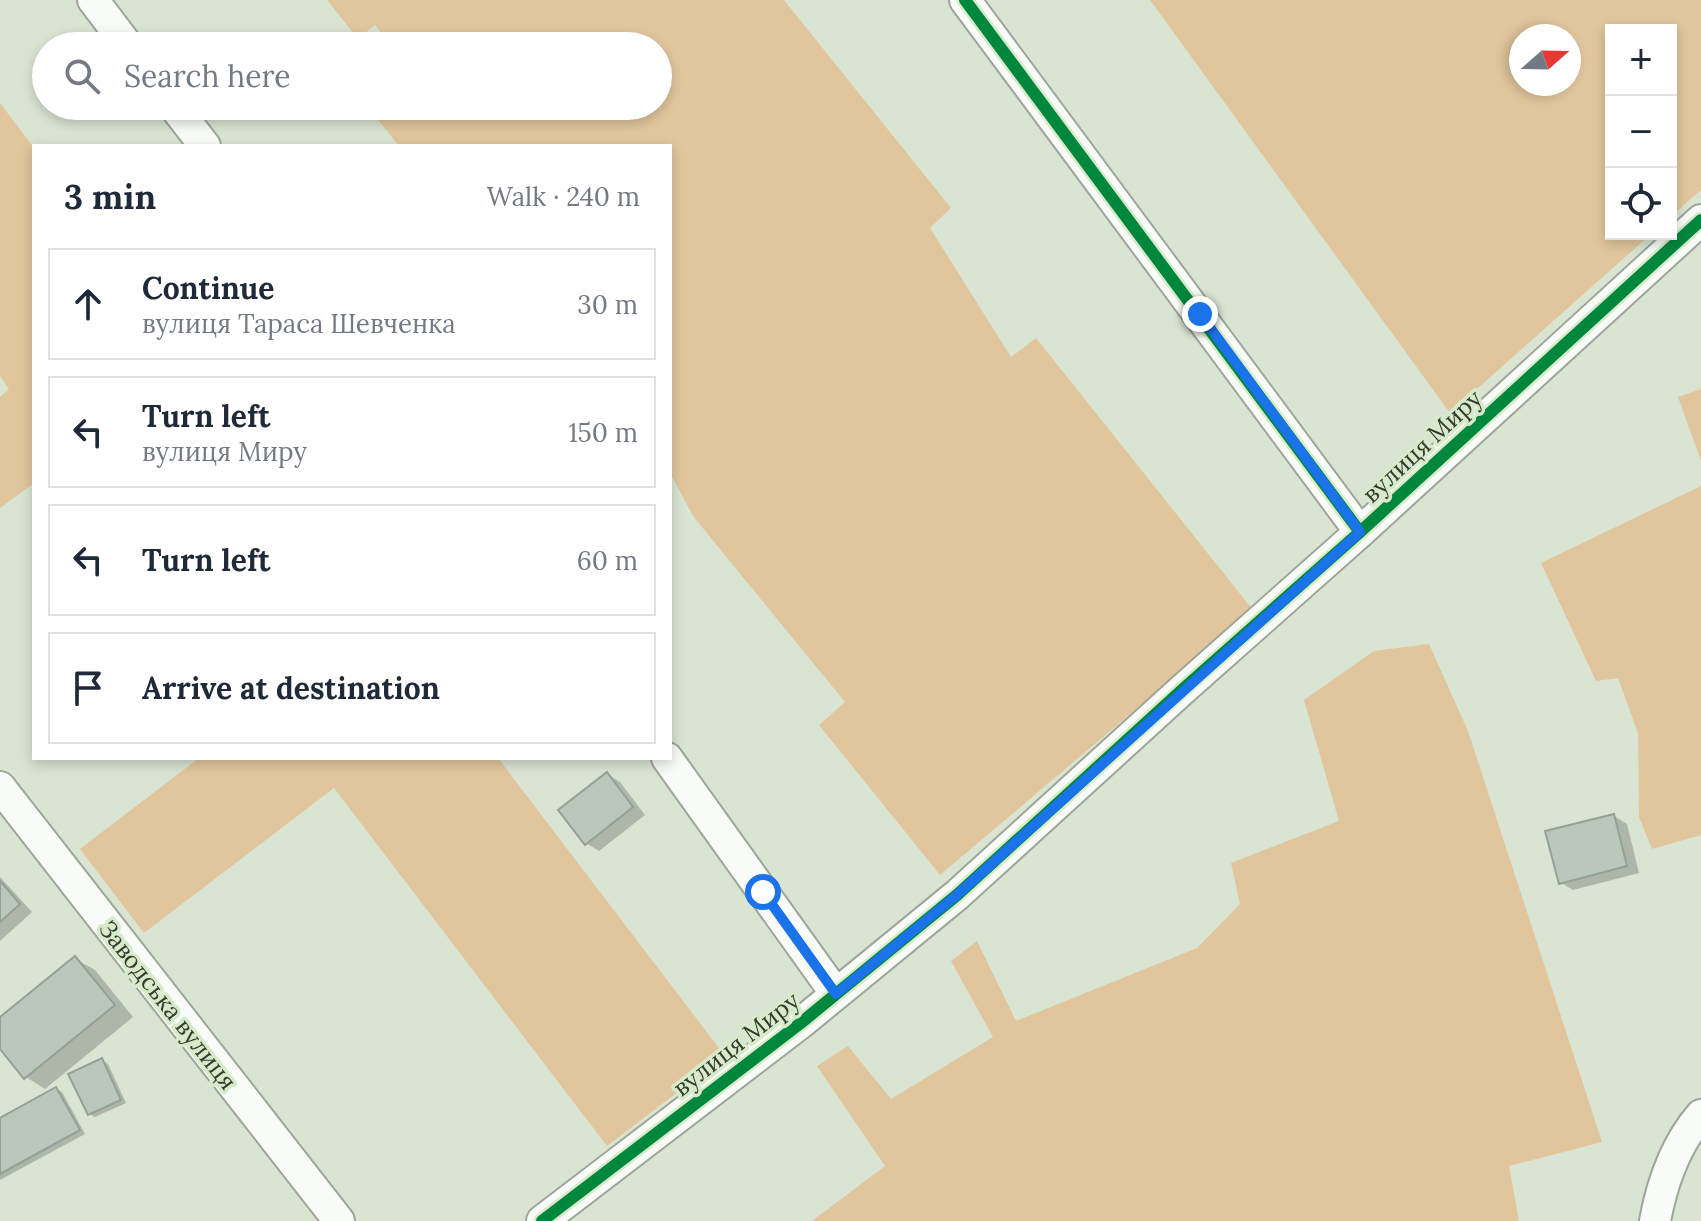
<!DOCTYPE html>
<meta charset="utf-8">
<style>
:root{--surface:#fff;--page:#f2f2f3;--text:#1f2937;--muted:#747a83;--line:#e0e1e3}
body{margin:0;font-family:Lora,serif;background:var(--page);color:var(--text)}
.controls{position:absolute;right:24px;top:24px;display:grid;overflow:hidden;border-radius:0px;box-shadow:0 4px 12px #0003}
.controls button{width:72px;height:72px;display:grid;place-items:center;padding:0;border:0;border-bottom:2px solid var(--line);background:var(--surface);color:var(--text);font:40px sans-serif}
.compass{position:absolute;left:1509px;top:24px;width:72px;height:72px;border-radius:50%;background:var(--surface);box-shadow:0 4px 12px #0003;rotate:70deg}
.stop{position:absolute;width:24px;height:24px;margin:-18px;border:6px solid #1a73e8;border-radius:50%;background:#fff}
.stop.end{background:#1a73e8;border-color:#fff;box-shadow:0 2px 8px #0008}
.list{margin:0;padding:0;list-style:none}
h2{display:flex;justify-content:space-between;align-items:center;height:104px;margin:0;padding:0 32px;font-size:34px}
h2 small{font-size:26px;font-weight:400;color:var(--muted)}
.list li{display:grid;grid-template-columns:52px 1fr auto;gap:24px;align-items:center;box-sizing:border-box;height:112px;margin:0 16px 16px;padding:0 16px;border:2px solid var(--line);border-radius:0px}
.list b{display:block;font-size:30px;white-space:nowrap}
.list p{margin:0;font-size:26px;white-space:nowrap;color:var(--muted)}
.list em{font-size:26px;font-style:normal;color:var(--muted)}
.icon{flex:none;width:44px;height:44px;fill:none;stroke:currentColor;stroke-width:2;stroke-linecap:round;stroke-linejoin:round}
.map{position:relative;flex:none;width:1701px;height:1221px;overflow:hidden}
.search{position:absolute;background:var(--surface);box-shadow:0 4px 12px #0003;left:32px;top:32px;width:640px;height:88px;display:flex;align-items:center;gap:20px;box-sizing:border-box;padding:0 28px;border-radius:44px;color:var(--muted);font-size:30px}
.panel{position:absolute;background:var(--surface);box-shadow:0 4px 12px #0003;left:32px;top:144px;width:640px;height:616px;border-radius:0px}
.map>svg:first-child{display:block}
.green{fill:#e1c69d;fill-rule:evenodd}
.shadow{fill:#0003}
.building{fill:#bac7bb;stroke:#95a196;stroke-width:2}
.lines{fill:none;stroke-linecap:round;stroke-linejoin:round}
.street-casing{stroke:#9ea699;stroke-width:34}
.street{stroke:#f9fbf8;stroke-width:30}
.cycleway-casing{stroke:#d7ebcb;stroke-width:17}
.cycleway{stroke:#00873e;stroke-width:12}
.route{stroke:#1a73e8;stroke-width:10}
.labels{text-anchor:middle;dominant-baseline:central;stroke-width:7;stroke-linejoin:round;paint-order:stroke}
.street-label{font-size:24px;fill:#343c30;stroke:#d7ebcb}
</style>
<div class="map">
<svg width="1701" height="1221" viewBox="0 0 1701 1221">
<rect width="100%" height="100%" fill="#d9e4d2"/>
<g class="green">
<polygon points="327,0 784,0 951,208 930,228 1011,357 1036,338 1253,610 940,875 819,725 845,702 693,516 670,473 670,146 399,146 367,106 658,106 658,46 389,46 390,44 375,25 358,39"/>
<path d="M1150 0H1701V190L1671 216V30H1611V234H1651L1450 413ZM1569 36V84H1521V36Z"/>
<polygon points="0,103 34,148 34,483 0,508 0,397 9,389 0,376"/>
<polygon points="1701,389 1701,461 1678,397"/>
<polygon points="1701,486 1701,835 1652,849 1639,817 1638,733 1618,678 1596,681 1541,563"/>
<polygon points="1429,644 1468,731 1602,1142 1509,1166 1519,1221 812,1221 885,1166 817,1066 848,1046 891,1099 993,1037 951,961 977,941 1016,1021 1197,948 1240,904 1231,863 1339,821 1304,700 1374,651"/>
<polygon points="199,758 498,758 725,1056 607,1146 334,788 144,933 80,849"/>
</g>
<g class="shadow">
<polygon points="607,774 620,782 645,815 599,851 586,843"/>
<polygon points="1614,816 1627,824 1639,873 1573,890 1560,882"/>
<polygon points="0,877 32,912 0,941"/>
<polygon points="75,959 95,970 133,1017 45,1089 26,1077 0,1046 0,1020"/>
<polygon points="102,1060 108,1064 126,1103 95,1117 89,1114"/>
<polygon points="56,1089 62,1092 85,1134 0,1180 0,1120"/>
</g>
<g class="building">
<polygon points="607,772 633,807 585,845 558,810"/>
<polygon points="1614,814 1627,866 1559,884 1545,831"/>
<polygon points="0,881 20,904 0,922"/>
<polygon points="75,956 115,1005 24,1079 0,1049 0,1017"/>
<polygon points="102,1058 121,1100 88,1115 68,1074"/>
<polygon points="56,1087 80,1130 0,1174 0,1118"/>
</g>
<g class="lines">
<g class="street-casing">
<g id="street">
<polyline points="93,0 128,46"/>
<polyline points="965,0 1360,532"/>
<polyline points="174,106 205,146"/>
<polyline points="667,758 836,994"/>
<polyline points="0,787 339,1221"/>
<polyline points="542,1221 802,1022 957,895 1182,690 1360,532 1701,220"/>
<path d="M1655 1221C1662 1183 1675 1145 1701 1115"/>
</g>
</g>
<use href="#street" class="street"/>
<g class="cycleway-casing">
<g id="cycleway">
<polyline points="965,0 1360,532"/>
<polyline points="542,1221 802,1022 957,895 1182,690 1360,532 1701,220"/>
</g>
</g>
<use href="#cycleway" class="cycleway"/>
</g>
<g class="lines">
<polyline class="route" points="763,892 836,994 957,895 1360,532 1200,314"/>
</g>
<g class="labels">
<g class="street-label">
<text transform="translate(1422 446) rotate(-43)">вулиця Миру</text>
<text transform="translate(168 1005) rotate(52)">Заводська вулиця</text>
<text transform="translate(736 1044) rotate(-38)">вулиця Миру</text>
</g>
</g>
</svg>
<div class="controls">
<button>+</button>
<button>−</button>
<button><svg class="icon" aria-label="locate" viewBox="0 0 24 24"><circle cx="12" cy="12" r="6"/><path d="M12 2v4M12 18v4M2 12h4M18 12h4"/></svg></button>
</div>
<svg class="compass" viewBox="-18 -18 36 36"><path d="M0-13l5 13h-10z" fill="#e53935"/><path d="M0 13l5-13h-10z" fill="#747a83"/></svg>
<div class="stop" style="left:763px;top:892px"></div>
<div class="stop end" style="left:1200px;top:314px"></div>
<div class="search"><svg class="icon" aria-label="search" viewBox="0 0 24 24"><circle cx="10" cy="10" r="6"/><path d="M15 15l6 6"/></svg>Search here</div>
<section class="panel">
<h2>3 min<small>Walk · 240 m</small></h2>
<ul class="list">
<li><svg class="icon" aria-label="ahead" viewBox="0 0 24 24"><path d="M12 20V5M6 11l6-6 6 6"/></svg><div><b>Continue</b><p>вулиця Тараса Шевченка</p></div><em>30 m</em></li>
<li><svg class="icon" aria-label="left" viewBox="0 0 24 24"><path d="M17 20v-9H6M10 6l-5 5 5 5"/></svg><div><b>Turn left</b><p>вулиця Миру</p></div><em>150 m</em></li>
<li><svg class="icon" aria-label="left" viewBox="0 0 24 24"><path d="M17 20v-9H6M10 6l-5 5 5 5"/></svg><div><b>Turn left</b></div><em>60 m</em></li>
<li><svg class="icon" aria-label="arrive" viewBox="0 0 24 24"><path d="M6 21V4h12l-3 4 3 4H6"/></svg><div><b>Arrive at destination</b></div></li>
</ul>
</section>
</div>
